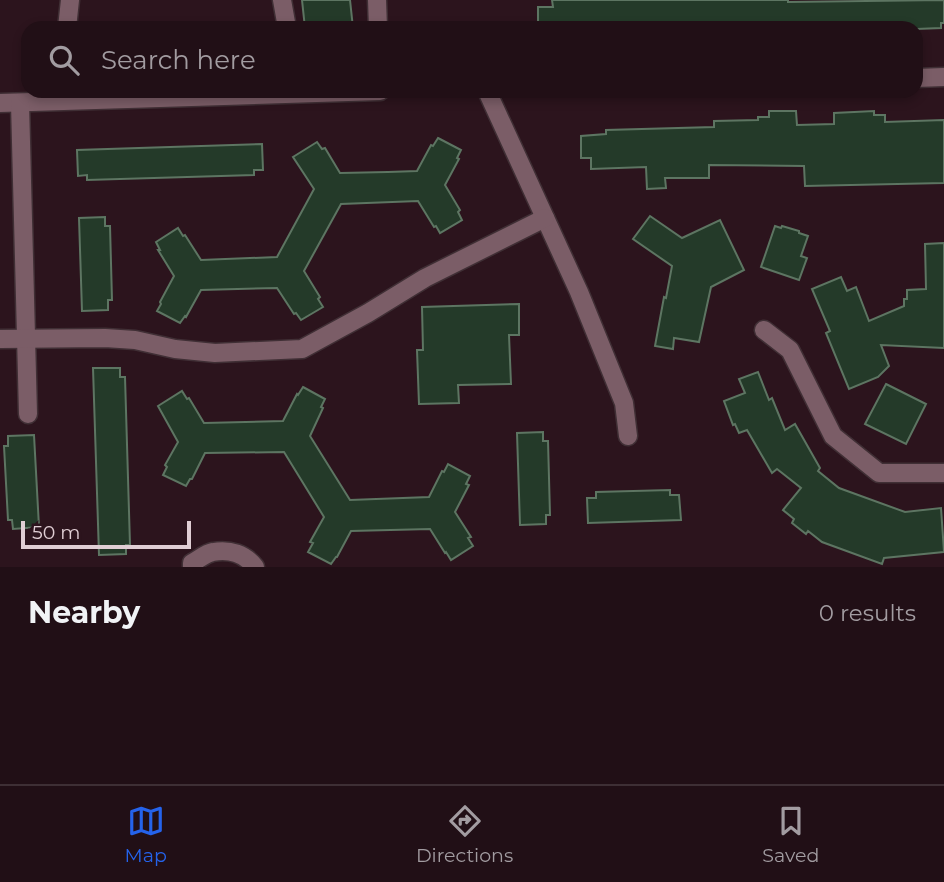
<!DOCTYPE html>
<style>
:root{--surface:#210f16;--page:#2d1d23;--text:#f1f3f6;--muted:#a29ca1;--line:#3e2f35;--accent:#2563eb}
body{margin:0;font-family:Montserrat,sans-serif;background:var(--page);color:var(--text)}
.scale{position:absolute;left:21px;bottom:18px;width:170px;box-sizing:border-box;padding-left:7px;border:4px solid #e0ced4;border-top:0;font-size:19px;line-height:24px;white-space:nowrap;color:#e0ced4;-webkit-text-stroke:5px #2c141d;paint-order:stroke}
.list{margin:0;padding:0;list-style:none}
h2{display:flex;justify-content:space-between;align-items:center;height:91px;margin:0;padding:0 28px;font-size:30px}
h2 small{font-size:23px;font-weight:400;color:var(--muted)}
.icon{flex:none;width:38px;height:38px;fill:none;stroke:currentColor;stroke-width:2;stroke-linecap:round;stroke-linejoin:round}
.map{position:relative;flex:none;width:944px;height:567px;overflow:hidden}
.search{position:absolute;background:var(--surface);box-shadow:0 4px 10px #0003;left:21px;right:21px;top:21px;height:77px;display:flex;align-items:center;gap:18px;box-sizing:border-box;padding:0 24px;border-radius:21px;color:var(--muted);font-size:26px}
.sheet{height:217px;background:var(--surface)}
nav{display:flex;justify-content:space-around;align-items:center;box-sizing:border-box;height:98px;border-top:2px solid var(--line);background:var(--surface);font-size:19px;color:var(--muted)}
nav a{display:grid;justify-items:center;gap:4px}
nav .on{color:var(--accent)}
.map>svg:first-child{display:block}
.building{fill:#243a29;stroke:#5d7562;stroke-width:2}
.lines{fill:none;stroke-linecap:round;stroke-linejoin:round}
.minor-casing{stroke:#402f35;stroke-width:21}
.minor{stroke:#7b5d67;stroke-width:18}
</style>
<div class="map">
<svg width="944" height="567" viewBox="0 0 944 567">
<rect width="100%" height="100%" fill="#2c141d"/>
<g class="building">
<polygon points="302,0 350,0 353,28 305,28"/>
<polygon points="552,0 788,0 788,2 944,0 944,23 941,23 941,28 916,29 538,28 538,7 553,7"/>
<polygon points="769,111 796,111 797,125 834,124 834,113 874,111 874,115 885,115 885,122 944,120 944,183 805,186 804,166 709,165 709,178 665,178 666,188 647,189 646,167 591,169 591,158 581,158 581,136 606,134 606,130 714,127 714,121 758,120 758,117 769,117"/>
<polygon points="438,138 461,150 457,158 459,159 445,185 460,210 458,212 462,220 440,233 436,226 434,227 418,201 341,204 304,271 320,297 318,299 323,307 301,320 296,313 294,314 277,288 201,290 186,317 185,316 180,323 157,311 161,304 160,302 174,276 158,250 160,250 156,242 178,228 183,236 185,235 201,260 277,257 314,189 293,157 317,142 322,149 325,148 340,173 388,172 417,171 431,145 433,146"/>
<polygon points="262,144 263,170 254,170 254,175 87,180 87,175 78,176 77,150"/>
<polygon points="650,216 682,238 720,220 744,270 711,287 699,342 674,338 673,349 655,346 664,297 666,298 672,266 633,239"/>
<polygon points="105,217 105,226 110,226 112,300 108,300 108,310 82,311 79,218"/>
<polygon points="775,226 781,228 782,226 799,231 799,233 808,236 801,256 807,258 799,280 761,267"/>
<polygon points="944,243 944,348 881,345 889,366 878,377 849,389 826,333 830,331 812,289 841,277 847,291 856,287 869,321 904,306 904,299 907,299 907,290 926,289 925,244"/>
<polygon points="519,304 519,335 509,335 511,384 458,385 459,403 419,404 417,350 423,350 422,307"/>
<polygon points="93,368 120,368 120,377 125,377 130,545 126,545 126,554 99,555"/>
<polygon points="758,372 769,400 772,398 785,430 795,424 820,468 818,471 839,488 905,512 941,508 944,552 884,558 882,564 822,542 808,531 806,534 792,523 794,519 783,510 801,488 777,469 772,473 747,430 739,433 735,424 733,425 724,401 745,393 739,379"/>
<polygon points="886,384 926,404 906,444 865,424"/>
<polygon points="303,387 325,399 321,407 323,408 310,436 350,500 429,497 442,471 444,472 448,464 470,476 466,484 469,485 455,512 471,537 468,538 473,546 451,560 446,552 445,553 430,529 351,531 337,557 336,557 331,564 308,552 313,543 310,542 324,517 284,452 205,453 192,479 190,479 186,486 163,475 167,467 165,465 178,442 158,406 182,391 187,399 189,398 204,423 283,421 297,394 298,395"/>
<polygon points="543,432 543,441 548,441 550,515 546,515 546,524 520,525 517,433"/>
<polygon points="34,435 39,527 13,529 12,520 8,520 4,446 8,446 8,436"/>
<polygon points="670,490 670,495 679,495 681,520 588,523 587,498 596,498 596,492"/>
</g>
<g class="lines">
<g class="minor-casing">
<g id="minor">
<polyline points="282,0 287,28"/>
<polyline points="377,0 378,28"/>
<polyline points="67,28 70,0"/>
<polyline points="916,78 944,77"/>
<polyline points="487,91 579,292 624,403 628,436"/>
<polyline points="0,103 380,91"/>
<polyline points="20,103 28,414"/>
<polyline points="764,330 790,350 833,436 879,473 944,473"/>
<polyline points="0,339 105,338 135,340 175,349 215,353 302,349 368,313 425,278 545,218"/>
<path d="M192 567V563C198 560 206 553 213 552 230 549 245 554 255 567"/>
</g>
</g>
<use href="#minor" class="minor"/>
</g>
</svg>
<div class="scale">50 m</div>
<div class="search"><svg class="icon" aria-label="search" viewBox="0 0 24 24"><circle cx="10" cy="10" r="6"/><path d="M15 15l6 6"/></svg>Search here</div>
</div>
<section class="sheet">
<h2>Nearby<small>0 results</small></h2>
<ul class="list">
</ul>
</section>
<nav>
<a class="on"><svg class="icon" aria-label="map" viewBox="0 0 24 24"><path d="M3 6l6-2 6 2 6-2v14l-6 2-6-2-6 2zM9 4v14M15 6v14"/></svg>Map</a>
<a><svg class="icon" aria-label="directions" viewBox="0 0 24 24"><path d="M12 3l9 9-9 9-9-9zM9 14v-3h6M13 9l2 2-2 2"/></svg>Directions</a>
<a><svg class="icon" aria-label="saved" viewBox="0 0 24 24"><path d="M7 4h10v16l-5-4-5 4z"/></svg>Saved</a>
</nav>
